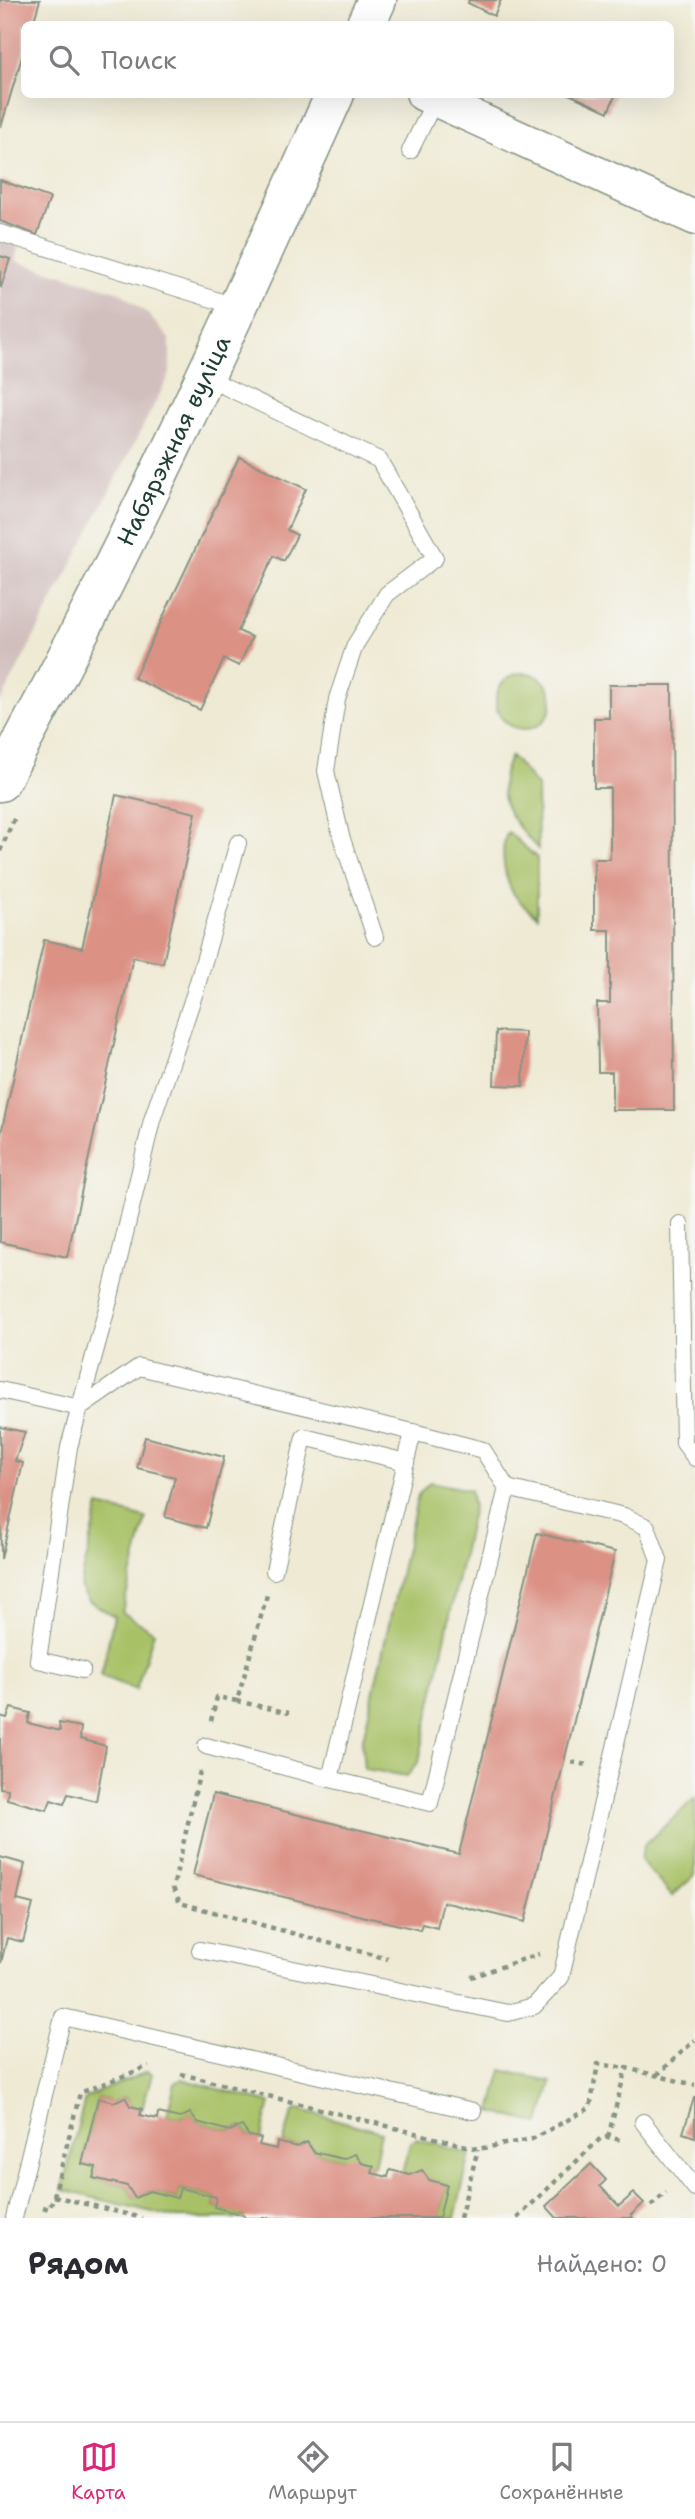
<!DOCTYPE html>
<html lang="ru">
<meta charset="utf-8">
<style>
:root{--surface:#fff;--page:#f7f7f7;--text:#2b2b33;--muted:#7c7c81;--line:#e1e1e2;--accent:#db2777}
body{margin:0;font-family:"Shantell Sans",sans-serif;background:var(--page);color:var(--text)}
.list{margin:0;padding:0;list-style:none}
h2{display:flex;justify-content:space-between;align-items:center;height:91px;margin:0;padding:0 28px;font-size:30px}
h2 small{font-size:23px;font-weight:400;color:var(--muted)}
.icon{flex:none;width:38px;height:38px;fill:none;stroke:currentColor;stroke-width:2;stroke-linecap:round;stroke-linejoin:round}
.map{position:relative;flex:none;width:695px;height:2218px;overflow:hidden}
.search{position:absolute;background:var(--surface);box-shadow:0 7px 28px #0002;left:21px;right:21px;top:21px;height:77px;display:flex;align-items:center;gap:18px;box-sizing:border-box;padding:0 24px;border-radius:10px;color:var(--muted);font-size:26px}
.sheet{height:203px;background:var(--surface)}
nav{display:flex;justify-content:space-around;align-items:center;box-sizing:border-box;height:98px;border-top:2px solid var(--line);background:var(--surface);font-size:19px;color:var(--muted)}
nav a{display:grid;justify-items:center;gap:4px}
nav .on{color:var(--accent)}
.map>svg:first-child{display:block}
.industrial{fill:#d1bfbe}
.green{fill:#a8c166;stroke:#647f4d;stroke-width:2}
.building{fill:#dc9185}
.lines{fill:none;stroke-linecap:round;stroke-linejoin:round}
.service-casing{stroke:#879484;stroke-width:18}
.minor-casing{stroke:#879484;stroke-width:36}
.tertiary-casing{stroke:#879484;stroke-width:41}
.path{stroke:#879484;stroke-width:4.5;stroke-dasharray:5 5;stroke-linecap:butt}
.service{stroke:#fff;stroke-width:16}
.minor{stroke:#fff;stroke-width:33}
.tertiary{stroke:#fff;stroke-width:38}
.labels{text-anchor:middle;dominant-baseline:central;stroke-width:7;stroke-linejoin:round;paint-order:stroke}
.street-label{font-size:24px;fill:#1f3d34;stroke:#f6f6f2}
</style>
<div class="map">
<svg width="695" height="2218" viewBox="0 0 695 2218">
<rect width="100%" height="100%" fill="#f6f6f2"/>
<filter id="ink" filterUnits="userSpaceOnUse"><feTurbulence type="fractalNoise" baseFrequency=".0143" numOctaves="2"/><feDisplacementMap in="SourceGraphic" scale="14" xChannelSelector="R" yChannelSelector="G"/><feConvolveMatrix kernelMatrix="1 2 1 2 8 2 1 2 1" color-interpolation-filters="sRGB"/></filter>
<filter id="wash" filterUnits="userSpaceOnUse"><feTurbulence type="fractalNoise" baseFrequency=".00686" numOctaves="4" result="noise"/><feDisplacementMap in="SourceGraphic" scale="28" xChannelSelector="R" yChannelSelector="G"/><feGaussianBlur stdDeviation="1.57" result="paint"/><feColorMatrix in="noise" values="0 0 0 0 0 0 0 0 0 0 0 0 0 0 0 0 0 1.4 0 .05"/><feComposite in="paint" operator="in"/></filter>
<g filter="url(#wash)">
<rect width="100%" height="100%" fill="#efead4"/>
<polygon class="industrial" points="0,180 50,198 37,235 21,229 15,261 120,292 148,314 170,340 170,374 0,703"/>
<g class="green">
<circle cx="524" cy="701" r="28"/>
<path d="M511 756 537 786 538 849C511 819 489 797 511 756Z"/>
<path d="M508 832 537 858V916C530 910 521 904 516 897 504 882 499 848 508 832Z"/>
<polygon points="430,1482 470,1490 473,1507 419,1761 407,1776 364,1769 362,1743 418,1495"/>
<polygon points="99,1506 146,1518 122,1612 154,1632 136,1690 101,1676 114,1616 89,1601 80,1586"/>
<polygon points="695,1798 695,1875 672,1896 640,1860 644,1845"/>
<polygon points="502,2070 551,2082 540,2124 491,2112"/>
<polygon points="148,2071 152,2074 142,2109 131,2106 125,2097 114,2102 98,2098 82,2164 96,2167 94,2178 127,2186 135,2198 149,2191 177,2198 180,2188 216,2197 214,2207 243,2214 245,2218 177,2218 62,2190 85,2098"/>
<polygon points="182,2079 270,2103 261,2139 249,2136 242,2126 230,2131 197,2122 190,2114 180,2118 167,2115 175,2083"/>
<polygon points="298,2109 381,2132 374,2166 314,2152 307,2143 297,2147 283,2144 292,2113"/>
<polygon points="416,2139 470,2154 455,2218 439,2218 447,2185 402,2173 410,2143"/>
</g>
<g id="blocks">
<g class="building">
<polygon points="0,0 40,0 33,24 24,24 24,50 1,127"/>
<polygon points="469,0 501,0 494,16 468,3"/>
<polygon points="569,94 616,94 608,112"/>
<polygon points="0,180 50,198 37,235 0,221"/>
<polygon points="0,256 10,259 1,287 0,286"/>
<polygon points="239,457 306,489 287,530 297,535 284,561 274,556 238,631 252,637 239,666 224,659 200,710 134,678"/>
<polygon points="609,685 672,685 674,1110 612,1110 612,1072 598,1072 597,1003 610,1003 610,930 594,930 594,859 610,859 610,788 594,788 594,718 609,718"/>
<polygon points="116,795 196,813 163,963 133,957 67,1257 0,1242 0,1138 44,940 82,948"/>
<polygon points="496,1031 525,1032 523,1086 494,1085"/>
<polygon points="0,1427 25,1432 15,1461 23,1463 1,1559"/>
<polygon points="145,1437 224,1457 206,1528 165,1517 175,1477 137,1468"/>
<polygon points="537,1533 615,1552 525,1922 443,1902 437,1928 422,1924 420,1930 193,1875 213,1794 459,1854"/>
<polygon points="11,1708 30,1713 28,1723 60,1731 59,1723 81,1727 80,1739 106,1746 96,1801 68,1794 64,1804 51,1800 47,1810 7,1799 8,1789 0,1788 0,1716 7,1718"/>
<polygon points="0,1857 25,1864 17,1900 33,1904 23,1942 7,1938 1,1963"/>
<polygon points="125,2097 130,2106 142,2109 140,2115 157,2119 158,2113 180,2118 190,2113 197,2122 230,2131 242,2126 249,2136 261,2138 259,2145 276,2149 277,2142 297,2147 307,2142 314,2152 343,2159 355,2154 362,2163 374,2166 372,2173 388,2177 390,2170 410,2175 422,2170 429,2180 447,2185 439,2218 245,2218 243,2215 214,2207 216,2197 180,2188 177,2198 149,2191 135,2198 127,2186 93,2178 96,2167 82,2164 98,2098 114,2102"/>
<polygon points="694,2098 695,2098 695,2137 683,2133"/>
<polygon points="591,2164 606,2180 600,2186 619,2206 634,2193 644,2203 631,2215 633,2218 557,2218 546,2206"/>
</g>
</g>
</g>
<g filter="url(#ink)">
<use href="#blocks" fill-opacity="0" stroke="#879484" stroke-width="2"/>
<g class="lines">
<g class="service-casing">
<g id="service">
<polyline points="410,151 435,100"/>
<polyline points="0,233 238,307"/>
<polyline points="205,377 379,460 435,558 387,594 355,645 337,699 326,771 341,836 375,937"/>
<polyline points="680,1224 684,1443 695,1458"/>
<polyline points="0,1390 80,1408 139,1367 413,1432 330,1779"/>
<polyline points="274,1571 304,1437 406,1462"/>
<polyline points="82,1670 38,1660 69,1447 109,1301 152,1120 195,992 238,843"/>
<polyline points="206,1746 330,1779 430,1803 507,1488 483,1450 413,1432"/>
<polyline points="200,1950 508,2013 534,2006 561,1977 659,1560 647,1527 624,1516 507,1488"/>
<polyline points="643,2122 695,2188"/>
<polyline points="14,2218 63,2017 473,2111"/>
</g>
</g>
<g class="minor-casing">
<polyline id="minor" points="423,94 695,218"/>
</g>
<g class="tertiary-casing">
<g id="tertiary">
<polyline points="366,24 377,0"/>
<path id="s1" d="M0 782C123 558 230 327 335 94"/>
</g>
</g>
<g class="path">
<polyline points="0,851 15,817"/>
<polyline points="237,1701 289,1713"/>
<polyline points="211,1721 217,1697 237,1701 267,1595"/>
<polyline points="571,1762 587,1765"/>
<polyline points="200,1771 173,1888 180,1903 388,1959"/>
<polyline points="471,1977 539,1954"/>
<polyline points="181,2074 478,2149 532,2139 590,2108 598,2064 626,2068"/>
<polyline points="657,2075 695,2040"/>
<polyline points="608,2137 626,2068 695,2085"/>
<polyline points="54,2196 142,2218"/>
<polyline points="651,2206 666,2192"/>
<polyline points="43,2207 49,2209 54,2196 80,2093 149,2066"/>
<polyline points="460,2218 478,2149"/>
<polyline points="517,2218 601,2138 608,2137 624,2141"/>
</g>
<use href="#service" class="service"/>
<use href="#minor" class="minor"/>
<use href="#tertiary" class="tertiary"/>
</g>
</g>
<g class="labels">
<g class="street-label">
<text stroke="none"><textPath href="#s1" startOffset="383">Набярэжная вуліца</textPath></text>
</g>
</g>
</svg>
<div class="search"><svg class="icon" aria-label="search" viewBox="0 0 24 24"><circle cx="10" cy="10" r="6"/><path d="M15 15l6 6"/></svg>Поиск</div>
</div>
<section class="sheet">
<h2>Рядом<small>Найдено: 0</small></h2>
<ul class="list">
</ul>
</section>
<nav>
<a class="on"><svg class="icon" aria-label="map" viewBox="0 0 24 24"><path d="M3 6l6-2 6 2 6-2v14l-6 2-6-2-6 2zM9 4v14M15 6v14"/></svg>Карта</a>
<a><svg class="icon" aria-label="directions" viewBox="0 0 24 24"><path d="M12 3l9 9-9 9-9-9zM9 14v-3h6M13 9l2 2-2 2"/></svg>Маршрут</a>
<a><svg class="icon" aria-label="saved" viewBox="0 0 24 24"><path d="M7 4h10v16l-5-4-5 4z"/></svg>Сохранённые</a>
</nav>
